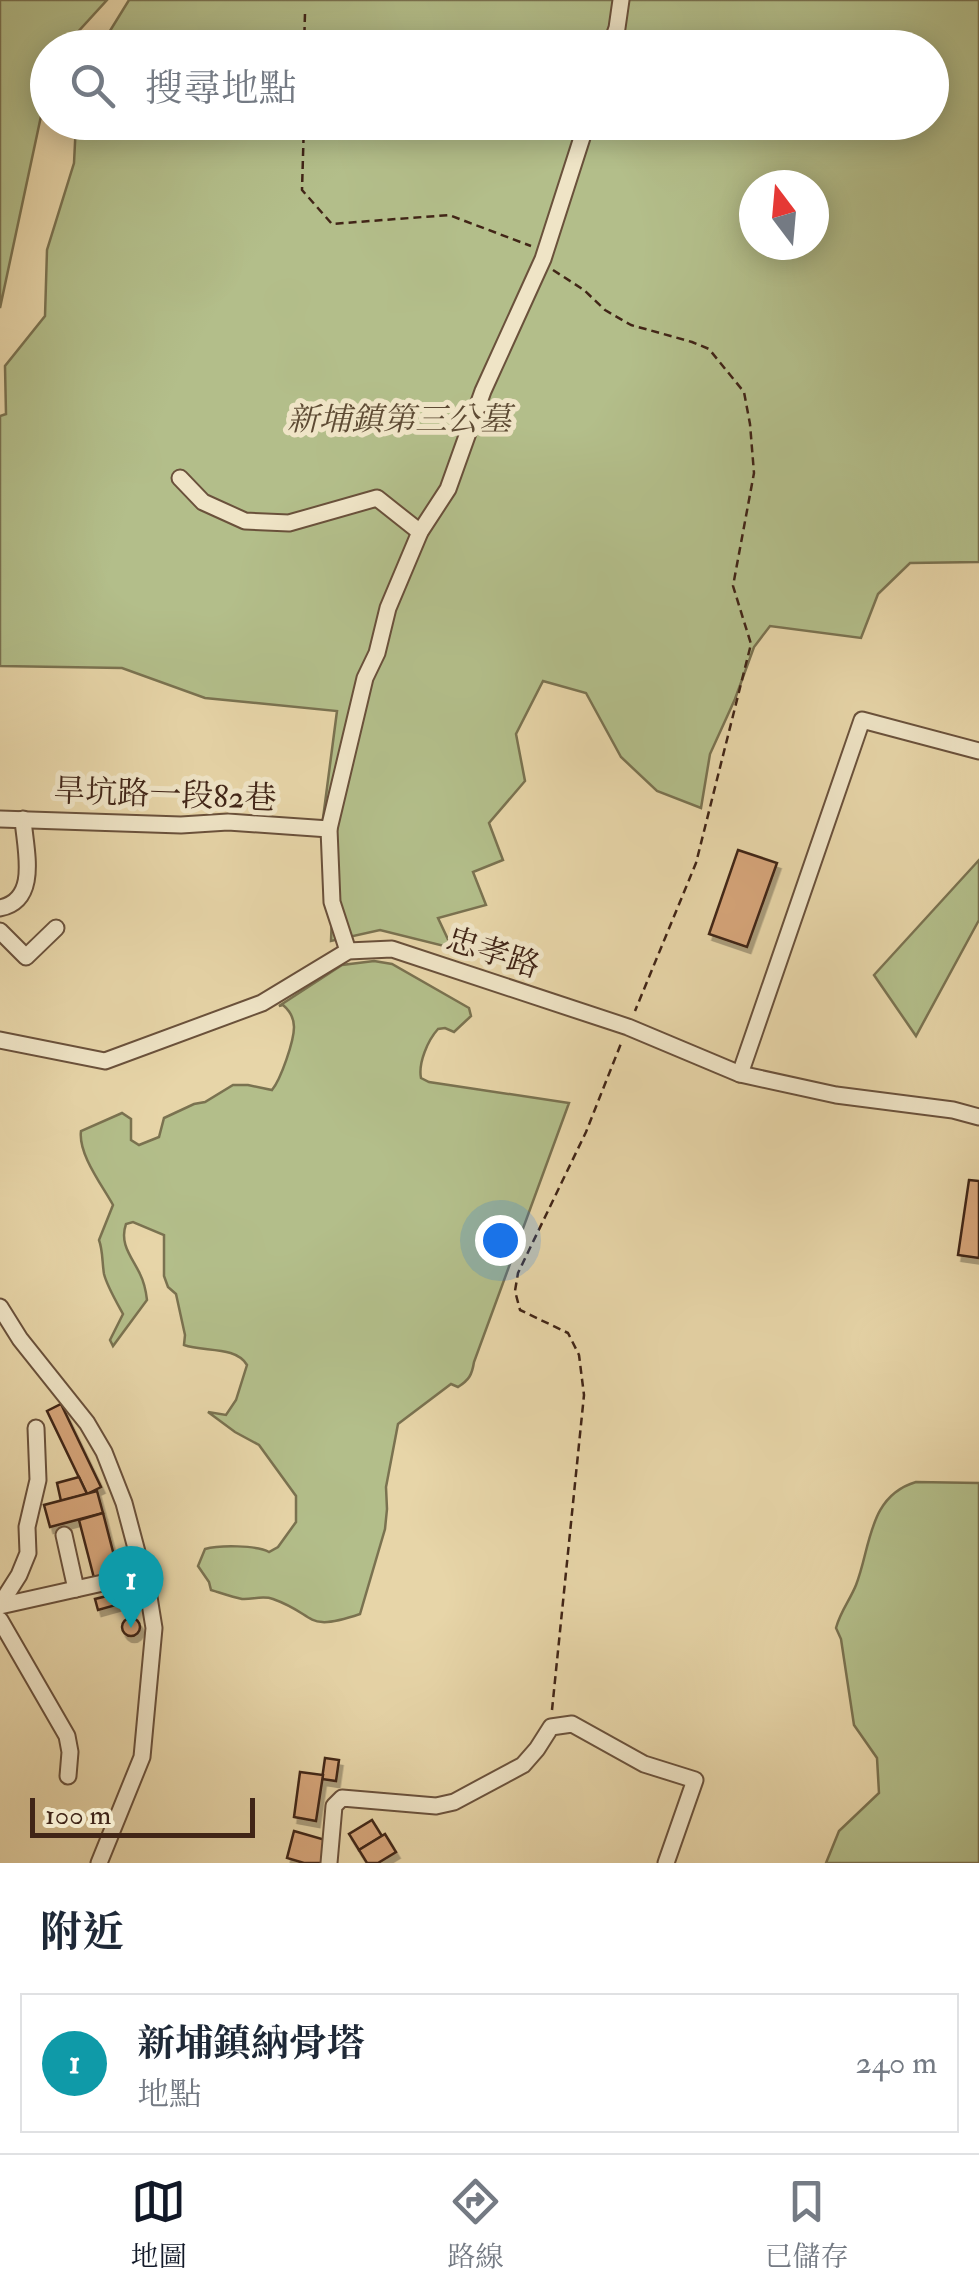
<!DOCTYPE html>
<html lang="zh-TW">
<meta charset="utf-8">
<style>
:root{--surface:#fff;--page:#f2f2f3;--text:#1f2937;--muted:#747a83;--line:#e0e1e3;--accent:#111827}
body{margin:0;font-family:"IM FELL Double Pica","Noto Serif TC",serif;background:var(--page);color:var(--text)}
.compass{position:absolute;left:739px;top:170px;width:90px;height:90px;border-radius:50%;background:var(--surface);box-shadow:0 5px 25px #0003;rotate:344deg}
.scale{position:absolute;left:30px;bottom:25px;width:225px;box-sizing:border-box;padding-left:10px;border:5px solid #412517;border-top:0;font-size:28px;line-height:35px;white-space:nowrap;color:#412517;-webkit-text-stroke:8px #efe4c6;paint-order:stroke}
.you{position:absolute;left:500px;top:1240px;width:35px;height:35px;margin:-25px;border:8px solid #fff;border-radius:50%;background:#1a73e8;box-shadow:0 0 0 15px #1a73e833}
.badge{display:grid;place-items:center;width:65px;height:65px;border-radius:50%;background:var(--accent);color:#fff;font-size:32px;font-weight:700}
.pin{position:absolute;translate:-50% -82px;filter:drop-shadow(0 2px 5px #0008)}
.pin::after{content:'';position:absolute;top:52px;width:35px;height:30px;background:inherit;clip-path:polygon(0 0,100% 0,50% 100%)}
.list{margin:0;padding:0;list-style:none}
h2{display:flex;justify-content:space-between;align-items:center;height:130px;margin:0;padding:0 40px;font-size:42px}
h2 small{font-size:32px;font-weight:400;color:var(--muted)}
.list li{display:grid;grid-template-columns:65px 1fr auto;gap:30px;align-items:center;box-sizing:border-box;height:140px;margin:0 20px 20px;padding:0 20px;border:2px solid var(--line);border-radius:0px}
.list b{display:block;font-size:38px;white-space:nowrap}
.list p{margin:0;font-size:32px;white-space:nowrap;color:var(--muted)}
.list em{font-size:32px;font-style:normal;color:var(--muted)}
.icon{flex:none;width:55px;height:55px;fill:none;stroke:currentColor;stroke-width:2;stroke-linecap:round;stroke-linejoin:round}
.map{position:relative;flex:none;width:979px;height:1863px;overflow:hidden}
.search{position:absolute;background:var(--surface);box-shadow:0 5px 25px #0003;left:30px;right:30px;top:30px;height:110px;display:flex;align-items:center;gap:25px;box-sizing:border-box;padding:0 35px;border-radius:55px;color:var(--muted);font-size:38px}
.sheet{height:290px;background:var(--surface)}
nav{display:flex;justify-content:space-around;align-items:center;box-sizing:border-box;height:140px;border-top:2px solid var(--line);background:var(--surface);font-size:28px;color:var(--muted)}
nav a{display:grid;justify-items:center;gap:5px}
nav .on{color:var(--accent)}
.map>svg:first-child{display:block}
.green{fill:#b3be8a;stroke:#7a7250;stroke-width:2.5;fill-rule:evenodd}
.building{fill:#d6a57a;stroke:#412517;stroke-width:2.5;filter:url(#shadow)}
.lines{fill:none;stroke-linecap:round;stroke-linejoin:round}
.minor-casing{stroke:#6a513b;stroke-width:19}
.path{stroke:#412517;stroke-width:2.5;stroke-dasharray:8 5;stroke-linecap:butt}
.minor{stroke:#efe4c6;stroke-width:15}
.labels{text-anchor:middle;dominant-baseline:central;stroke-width:10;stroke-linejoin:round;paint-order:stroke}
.park-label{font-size:32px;font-style:italic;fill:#5e4b34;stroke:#efe4c6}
.street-label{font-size:32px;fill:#412517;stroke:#efe4c6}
</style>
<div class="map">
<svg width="979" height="1863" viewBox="0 0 979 1863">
<defs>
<filter id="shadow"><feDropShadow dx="3.5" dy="6" stdDeviation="0" flood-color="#0004"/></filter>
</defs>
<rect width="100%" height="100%" fill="#e7d5a8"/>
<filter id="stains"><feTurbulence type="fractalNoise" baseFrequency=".002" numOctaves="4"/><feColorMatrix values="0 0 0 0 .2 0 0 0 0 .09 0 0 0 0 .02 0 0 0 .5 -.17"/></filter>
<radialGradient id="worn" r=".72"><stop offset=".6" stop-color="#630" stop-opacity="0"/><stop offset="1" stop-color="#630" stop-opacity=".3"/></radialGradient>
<g class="green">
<polygon points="0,0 107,0 64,47 48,48 47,88 0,308"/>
<path d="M129 0H979V562L910 563 878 594 861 638 770 626 754 647 735 699 710 754 701 808 657 791 621 757 586 693 543 681 516 734 525 781 489 823 503 860 473 872 486 905 438 918 452 948 380 930 331 941 332 913 322 826 337 711 205 698 122 668 0 666V416L6 414 5 366 45 316 47 250 74 163 76 123 932 122V48L100 47ZM754 185H814V245H754Z"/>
<polygon points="979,860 979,920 916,1036 874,975"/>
<path d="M374 961 392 964 469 1008 471 1016 454 1032 445 1028 438 1029C428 1040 418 1063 421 1078L429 1082 569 1103 474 1362C472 1375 469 1380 458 1387L451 1384 398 1424 386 1487 387 1509 385 1529 360 1614C304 1633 318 1615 273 1599 262 1595 252 1600 242 1599 232 1597 221 1593 211 1590L209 1582 198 1566 205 1549C219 1545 257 1545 269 1552L278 1547 296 1522V1496L259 1445 235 1432 208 1412 226 1415 236 1400 247 1365C236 1346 204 1352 184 1345L185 1335 176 1294 168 1287 164 1276V1235L133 1222 126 1224C119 1244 132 1257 140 1274 144 1282 146 1291 147 1300L113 1346 110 1340 123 1314C117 1303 107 1286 104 1274 102 1262 103 1251 99 1240L113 1205C102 1185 78 1154 81 1131L122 1113 131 1119V1140L139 1145 159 1137 164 1118 194 1104 205 1102 233 1085H248L272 1090C281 1079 294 1041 294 1027 294 1017 290 1011 283 1005L279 1006 342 965Z"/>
<path d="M916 1482 979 1483V1863H826L839 1831 879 1793 877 1758 854 1725 841 1639 836 1628C840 1612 850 1600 856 1585 871 1547 868 1496 916 1482Z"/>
</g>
<g class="building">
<polygon points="738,850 777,863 747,947 709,934"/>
<polygon points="969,1180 979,1181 979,1258 958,1255"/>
<polygon points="61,1404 101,1487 87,1494 47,1411"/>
<polygon points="79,1477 87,1494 61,1501 57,1483"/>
<polygon points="97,1491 103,1513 50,1527 44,1505"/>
<polygon points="103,1513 118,1571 94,1578 79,1520"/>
<polygon points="131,1590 134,1600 98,1610 95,1599"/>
<circle cx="131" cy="1627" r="9"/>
<polygon points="325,1758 339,1760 336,1781 322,1779"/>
<polygon points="300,1772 323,1775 316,1821 294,1817"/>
<polygon points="372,1820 382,1836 359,1850 349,1834"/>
<polygon points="294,1831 329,1841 322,1863 304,1863 287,1858"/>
<polygon points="385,1834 396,1852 378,1863 367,1863 359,1850"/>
</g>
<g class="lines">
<g class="minor-casing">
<g id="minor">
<polyline points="610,48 617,28 621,0"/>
<polyline points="180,478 203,502 245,521 289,523 377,498 420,532"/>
<polyline points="0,819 181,825 228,822 329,829"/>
<path d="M0 908C40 900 25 849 23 819"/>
<polyline points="0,931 26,957 56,928"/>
<polyline points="348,951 332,902 329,829 365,678 377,653 388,608 420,532 448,489 483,391 543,259 587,122"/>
<polyline points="0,1040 105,1061 262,1003 348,951 392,949 628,1027 740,1074 836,1095 953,1110 979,1117"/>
<polyline points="740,1074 862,720 979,751"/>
<polyline points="0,1307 20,1339 87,1423 104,1452 124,1503 149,1597 154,1628 142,1757 99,1863"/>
<polyline points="64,1535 76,1589"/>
<polyline points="0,1605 19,1575 28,1553 27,1527 38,1480 36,1428"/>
<polyline points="0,1606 143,1574"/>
<polyline points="0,1620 67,1736 70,1752 68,1776"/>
<polyline points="329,1863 334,1806 342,1798 436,1806 454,1802 523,1765 537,1749 551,1727 572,1724 644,1764 695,1780 666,1863"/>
</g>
</g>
<g class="path">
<polyline points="304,48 305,13"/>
<polyline points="304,122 302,190 332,224 449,215 531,246"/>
<polyline points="553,270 584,290 605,310 631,325 692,342 709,349 744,392 750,424 754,473 733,586 751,644 696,863 635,1011"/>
<polyline points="552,1710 584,1395 579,1355 568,1333 520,1310 515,1291 518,1273 586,1132 622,1041"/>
</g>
<use href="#minor" class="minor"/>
</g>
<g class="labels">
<g class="park-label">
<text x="399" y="420">新埔鎮第三公墓</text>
</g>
<g class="street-label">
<text transform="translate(165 795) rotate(2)">旱坑路一段82巷</text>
<text transform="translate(493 953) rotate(18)">忠孝路</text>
</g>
</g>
<rect width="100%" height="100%" filter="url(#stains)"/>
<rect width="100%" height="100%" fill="url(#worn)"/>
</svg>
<svg class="compass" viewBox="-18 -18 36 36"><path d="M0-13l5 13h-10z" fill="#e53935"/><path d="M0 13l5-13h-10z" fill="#747a83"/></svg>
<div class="scale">100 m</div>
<div class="you"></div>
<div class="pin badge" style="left:131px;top:1628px;background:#0f9aa8">1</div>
<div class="search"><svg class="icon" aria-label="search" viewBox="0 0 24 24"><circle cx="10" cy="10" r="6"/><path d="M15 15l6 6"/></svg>搜尋地點</div>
</div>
<section class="sheet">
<h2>附近<small></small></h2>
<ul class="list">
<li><span class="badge" style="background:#0f9aa8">1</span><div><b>新埔鎮納骨塔</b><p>地點</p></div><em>240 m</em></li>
</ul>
</section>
<nav>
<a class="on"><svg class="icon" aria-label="map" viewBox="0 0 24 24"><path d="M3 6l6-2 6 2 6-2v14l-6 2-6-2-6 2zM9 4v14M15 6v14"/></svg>地圖</a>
<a><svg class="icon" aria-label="directions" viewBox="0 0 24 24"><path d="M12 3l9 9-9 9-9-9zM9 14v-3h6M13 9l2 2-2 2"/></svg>路線</a>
<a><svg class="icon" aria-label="saved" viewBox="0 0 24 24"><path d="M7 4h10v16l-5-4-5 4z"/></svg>已儲存</a>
</nav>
